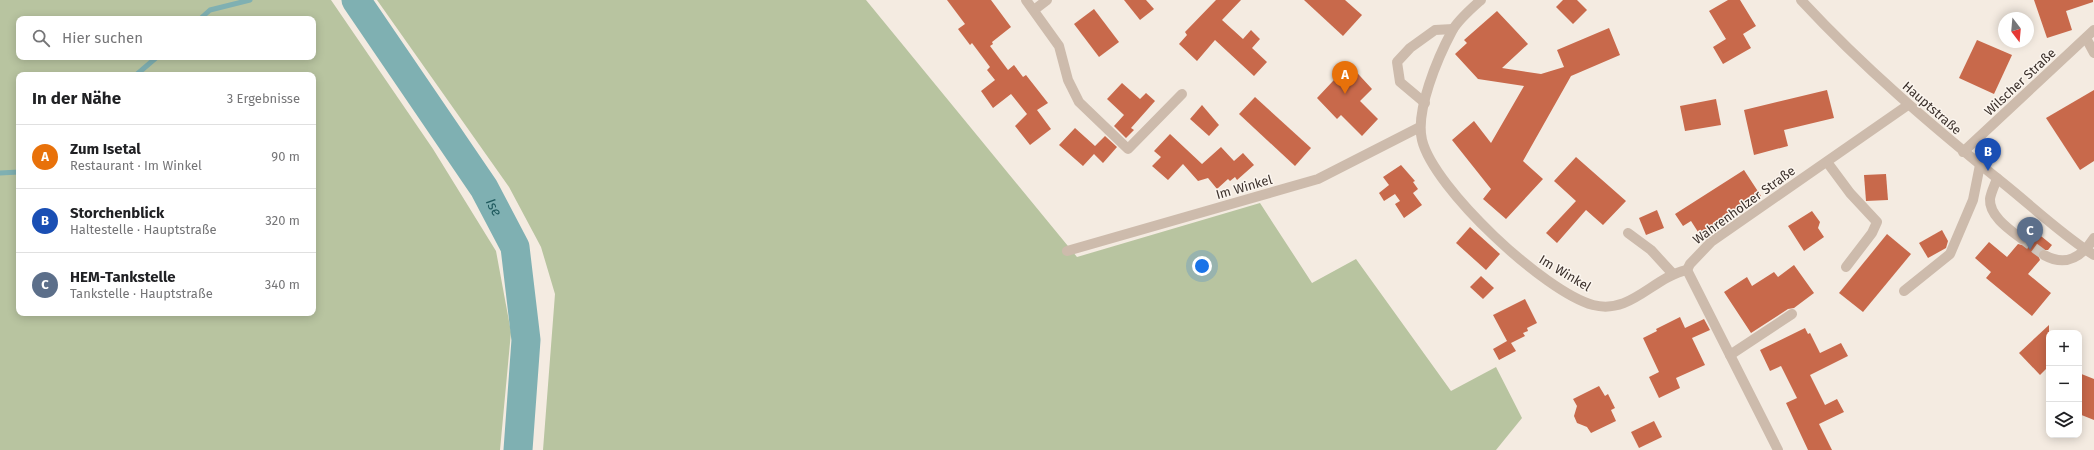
<!DOCTYPE html>
<html lang="de">
<meta charset="utf-8">
<style>
:root{--surface:#fff;--page:#f2f2f2;--text:#202124;--muted:#757577;--line:#e0e0e0;--accent:#1a73e8}
body{margin:0;font-family:"Fira Sans",sans-serif;background:var(--page);color:var(--text)}
.controls{position:absolute;right:12px;bottom:12px;display:grid;overflow:hidden;border-radius:8px;box-shadow:0 2px 10px #0003}
.controls button{width:36px;height:36px;display:grid;place-items:center;padding:0;border:0;border-bottom:1px solid var(--line);background:var(--surface);color:var(--text);font:20px sans-serif}
.compass{position:absolute;left:1998px;top:12px;width:36px;height:36px;border-radius:50%;background:var(--surface);box-shadow:0 2px 10px #0003;rotate:164deg}
.you{position:absolute;left:1202px;top:266px;width:14px;height:14px;margin:-10px;border:3px solid #fff;border-radius:50%;background:#1a73e8;box-shadow:0 0 0 6px #1a73e833}
.badge{display:grid;place-items:center;width:26px;height:26px;border-radius:50%;background:var(--accent);color:#fff;font-size:13px;font-weight:700}
.pin{position:absolute;translate:-50% -33px;filter:drop-shadow(0 1px 2px #0008)}
.pin::after{content:'';position:absolute;top:21px;width:14px;height:12px;background:inherit;clip-path:polygon(0 0,100% 0,50% 100%)}
.list{margin:0;padding:0;list-style:none}
h2{display:flex;justify-content:space-between;align-items:center;height:52px;margin:0;padding:0 16px;font-size:17px}
h2 small{font-size:13px;font-weight:400;color:var(--muted)}
.list li{display:grid;grid-template-columns:26px 1fr auto;gap:12px;align-items:center;box-sizing:border-box;height:64px;padding:0 16px;border-top:1px solid var(--line)}
.list b{display:block;font-size:15px;white-space:nowrap}
.list p{margin:0;font-size:13px;white-space:nowrap;color:var(--muted)}
.list em{font-size:13px;font-style:normal;color:var(--muted)}
.icon{flex:none;width:22px;height:22px;fill:none;stroke:currentColor;stroke-width:2;stroke-linecap:round;stroke-linejoin:round}
.map{position:relative;flex:none;width:2094px;height:450px;overflow:hidden}
.search{position:absolute;background:var(--surface);box-shadow:0 2px 10px #0003;left:16px;top:16px;width:300px;height:44px;display:flex;align-items:center;gap:10px;box-sizing:border-box;padding:0 14px;border-radius:8px;color:var(--muted);font-size:15px}
.panel{position:absolute;background:var(--surface);box-shadow:0 2px 10px #0003;left:16px;top:72px;width:300px;height:244px;border-radius:8px}
.map>svg:first-child{display:block}
.green{fill:#b8c4a0;fill-rule:evenodd}
.lines{fill:none;stroke-linecap:round;stroke-linejoin:round}
.stream{stroke:#7fb0b2;stroke-width:5}
.river{stroke:#7fb0b2;stroke-width:29}
.building{fill:#c8694b}
.minor-tunnel{stroke:#cfc6bd;stroke-width:10;stroke-dasharray:10 5;stroke-linecap:butt}
.minor{stroke:#cdbbac;stroke-width:10}
.labels{text-anchor:middle;dominant-baseline:central;stroke-width:3;stroke-linejoin:round;paint-order:stroke}
.street-label{font-size:13px;fill:#3b302b;stroke:#fbf5ee}
.water-label{font-size:14px;font-style:italic;fill:#1f5a5e;stroke:#fbf5ee}
</style>
<div class="map">
<svg width="2094" height="450" viewBox="0 0 2094 450">
<rect width="100%" height="100%" fill="#f4ebe1"/>
<g class="green">
<path d="M0 0H331L433 149 496 251 511 332 500 450H0ZM19 19H313V57H19ZM19 75H313V313H19Z"/>
<polygon points="377,0 866,0 1077,257 1260,203 1312,283 1356,259 1451,391 1496,367 1522,418 1496,450 543,450 555,294 541,247 509,187"/>
</g>
<g class="lines">
<g class="stream">
<polyline points="200,19 210,10 250,0"/>
<polyline points="136,75 157,57"/>
<polyline points="0,173 19,172"/>
</g>
<path class="river" id="s1" d="M356 0 484 188 515 247 526 340 518 450"/>
</g>
<g class="building">
<polygon points="947,0 991,0 1011,27 992,42 993,44 990,46 1008,70 1014,65 1023,77 1026,75 1048,103 1037,110 1051,129 1030,145 1015,126 1027,114 1011,94 993,108 981,91 995,80 987,70 990,67 972,43 970,45 958,29 965,24"/>
<polygon points="1124,0 1146,0 1154,9 1140,20"/>
<polygon points="1216,0 1241,0 1222,20 1243,39 1251,30 1260,39 1252,48 1267,62 1254,76 1215,40 1197,61 1179,44 1187,35 1185,32"/>
<polygon points="1304,0 1345,0 1362,15 1343,36"/>
<polygon points="1563,0 1577,0 1587,10 1573,24 1556,7"/>
<polygon points="1728,0 1740,0 1756,26 1743,34 1751,48 1723,64 1713,47 1726,39 1709,11"/>
<polygon points="2034,0 2093,0 2093,2 2066,11 2072,30 2047,38"/>
<polygon points="1094,9 1119,42 1099,57 1074,24"/>
<polygon points="1497,11 1528,44 1502,68 1541,74 1564,67 1557,50 1609,28 1620,55 1571,76 1523,161 1543,179 1506,219 1483,199 1491,189 1452,140 1474,121 1491,143 1524,86 1478,79 1455,54 1467,43 1464,40"/>
<polygon points="1977,40 2012,55 1994,94 1959,78"/>
<polygon points="1349,64 1372,89 1360,101 1378,119 1362,136 1341,115 1337,119 1317,98"/>
<polygon points="1122,83 1140,99 1146,93 1155,101 1131,128 1134,130 1126,138 1114,126 1124,115 1107,99"/>
<polygon points="1827,90 1834,118 1784,130 1788,146 1754,155 1744,110"/>
<polygon points="2094,90 2094,161 2080,170 2046,118"/>
<polygon points="1255,97 1311,148 1295,166 1239,114"/>
<polygon points="1716,99 1721,125 1685,131 1680,106"/>
<polygon points="1202,105 1219,125 1209,136 1190,119"/>
<polygon points="1075,128 1095,146 1105,136 1117,147 1103,163 1094,154 1083,166 1059,145"/>
<polygon points="1170,134 1202,164 1221,147 1234,161 1243,153 1254,165 1237,180 1235,177 1230,181 1228,179 1217,189 1208,178 1198,181 1183,164 1168,180 1152,166 1161,157 1154,151"/>
<polygon points="1576,157 1626,201 1603,225 1586,210 1557,243 1546,233 1576,201 1554,181"/>
<polygon points="1401,165 1415,181 1413,182 1418,189 1413,193 1422,205 1404,218 1395,204 1400,201 1395,194 1384,201 1379,193 1389,185 1383,177"/>
<polygon points="1744,170 1761,196 1700,235 1691,221 1683,226 1675,214"/>
<polygon points="1886,174 1888,200 1866,201 1864,175"/>
<polygon points="1657,210 1664,228 1646,235 1639,218"/>
<polygon points="1812,211 1820,222 1818,228 1824,237 1804,251 1788,226"/>
<polygon points="1470,227 1500,254 1486,270 1456,243"/>
<polygon points="2031,228 2052,245 2048,250 2040,250 2038,255 2040,260 2028,274 2051,293 2032,316 1986,278 1991,272 1975,258 1989,242 2007,257 2018,244 2022,245 2027,243 2028,239 2026,234"/>
<polygon points="1942,230 1948,241 1946,248 1928,258 1919,243"/>
<polygon points="1887,234 1911,254 1863,312 1839,293"/>
<polygon points="1794,265 1814,293 1794,308 1788,309 1751,333 1724,292 1747,277 1752,286 1774,272 1778,277"/>
<polygon points="1481,276 1494,288 1483,299 1470,287"/>
<polygon points="1525,299 1537,323 1527,328 1528,331 1523,333 1525,336 1511,343 1516,351 1499,360 1493,349 1507,341 1493,315"/>
<polygon points="1680,317 1685,328 1704,319 1710,330 1692,338 1705,365 1676,378 1680,388 1659,398 1649,377 1659,372 1643,338 1657,331 1656,329"/>
<polygon points="2049,325 2049,366 2040,375 2019,353"/>
<polygon points="1805,328 1808,334 1810,333 1820,353 1841,343 1848,356 1810,375 1825,405 1837,399 1844,412 1819,424 1832,450 1808,450 1786,403 1797,398 1781,366 1770,371 1760,350"/>
<polygon points="2079,373 2094,379 2094,420 2079,414"/>
<polygon points="1599,386 1605,396 1608,394 1615,408 1611,410 1616,421 1591,433 1587,427 1577,423 1574,416 1577,406 1573,399"/>
<polygon points="1654,421 1662,437 1639,448 1631,432"/>
</g>
<g class="lines">
<polyline class="minor-tunnel" points="2022,239 2044,255"/>
<g class="minor">
<polyline points="1026,0 1059,46 1068,80 1079,102 1128,149 1182,94"/>
<path d="M1481 0C1472 8 1458 20 1452 31 1438 57 1415 111 1422 140 1434 189 1545 292 1593 305 1631 315 1653 277 1687 270"/>
<path d="M1801 0C1863 67 1932 126 2003 183 2033 207 2062 235 2094 255"/>
<polyline points="1034,10 1047,0"/>
<polyline points="2086,38 2094,53"/>
<polyline points="1425,103 1400,82 1397,62 1410,48 1435,30 1453,29"/>
<polyline points="1963,152 2094,30"/>
<polyline points="1827,162 1850,193 1877,222 1872,233 1846,267"/>
<path d="M1997 178C1995 185 1991 192 1990 199 1989 216 2010 230 2022 239"/>
<polyline points="1628,233 1651,250 1673,274"/>
<polyline points="1067,251 1318,179 1420,127"/>
<path d="M2044 255C2066 267 2081 258 2094 238"/>
<polyline points="1687,270 1690,264 1711,242 1908,105"/>
<polyline points="1687,270 1778,450"/>
<polyline points="1904,291 1950,254 1973,200 1980,165"/>
<polyline points="1730,355 1792,314"/>
</g>
</g>
<g class="labels">
<g class="street-label">
<text transform="translate(2020 82) rotate(-43)">Wilscher Straße</text>
<text transform="translate(1932 108) rotate(41)">Hauptstraße</text>
<text transform="translate(1244 187) rotate(-16)">Im Winkel</text>
<text transform="translate(1744 205) rotate(-36)">Wahrenholzer Straße</text>
<text transform="translate(1565 273) rotate(31)">Im Winkel</text>
</g>
<g class="water-label">
<text stroke="none"><textPath href="#s1" startOffset="249">Ise</textPath></text>
</g>
</g>
</svg>
<div class="controls">
<button>+</button>
<button>−</button>
<button><svg class="icon" aria-label="layers" viewBox="0 0 24 24"><path d="M12 4l9 5-9 5-9-5zM3 14l9 5 9-5"/></svg></button>
</div>
<svg class="compass" viewBox="-18 -18 36 36"><path d="M0-13l5 13h-10z" fill="#e53935"/><path d="M0 13l5-13h-10z" fill="#757577"/></svg>
<div class="you"></div>
<div class="pin badge" style="left:1345px;top:94px;background:#e8710a">A</div>
<div class="pin badge" style="left:1988px;top:171px;background:#1a4fb4">B</div>
<div class="pin badge" style="left:2030px;top:250px;background:#5c6f8a">C</div>
<div class="search"><svg class="icon" aria-label="search" viewBox="0 0 24 24"><circle cx="10" cy="10" r="6"/><path d="M15 15l6 6"/></svg>Hier suchen</div>
<section class="panel">
<h2>In der Nähe<small>3 Ergebnisse</small></h2>
<ul class="list">
<li><span class="badge" style="background:#e8710a">A</span><div><b>Zum Isetal</b><p>Restaurant · Im Winkel</p></div><em>90 m</em></li>
<li><span class="badge" style="background:#1a4fb4">B</span><div><b>Storchenblick</b><p>Haltestelle · Hauptstraße</p></div><em>320 m</em></li>
<li><span class="badge" style="background:#5c6f8a">C</span><div><b>HEM-Tankstelle</b><p>Tankstelle · Hauptstraße</p></div><em>340 m</em></li>
</ul>
</section>
</div>
